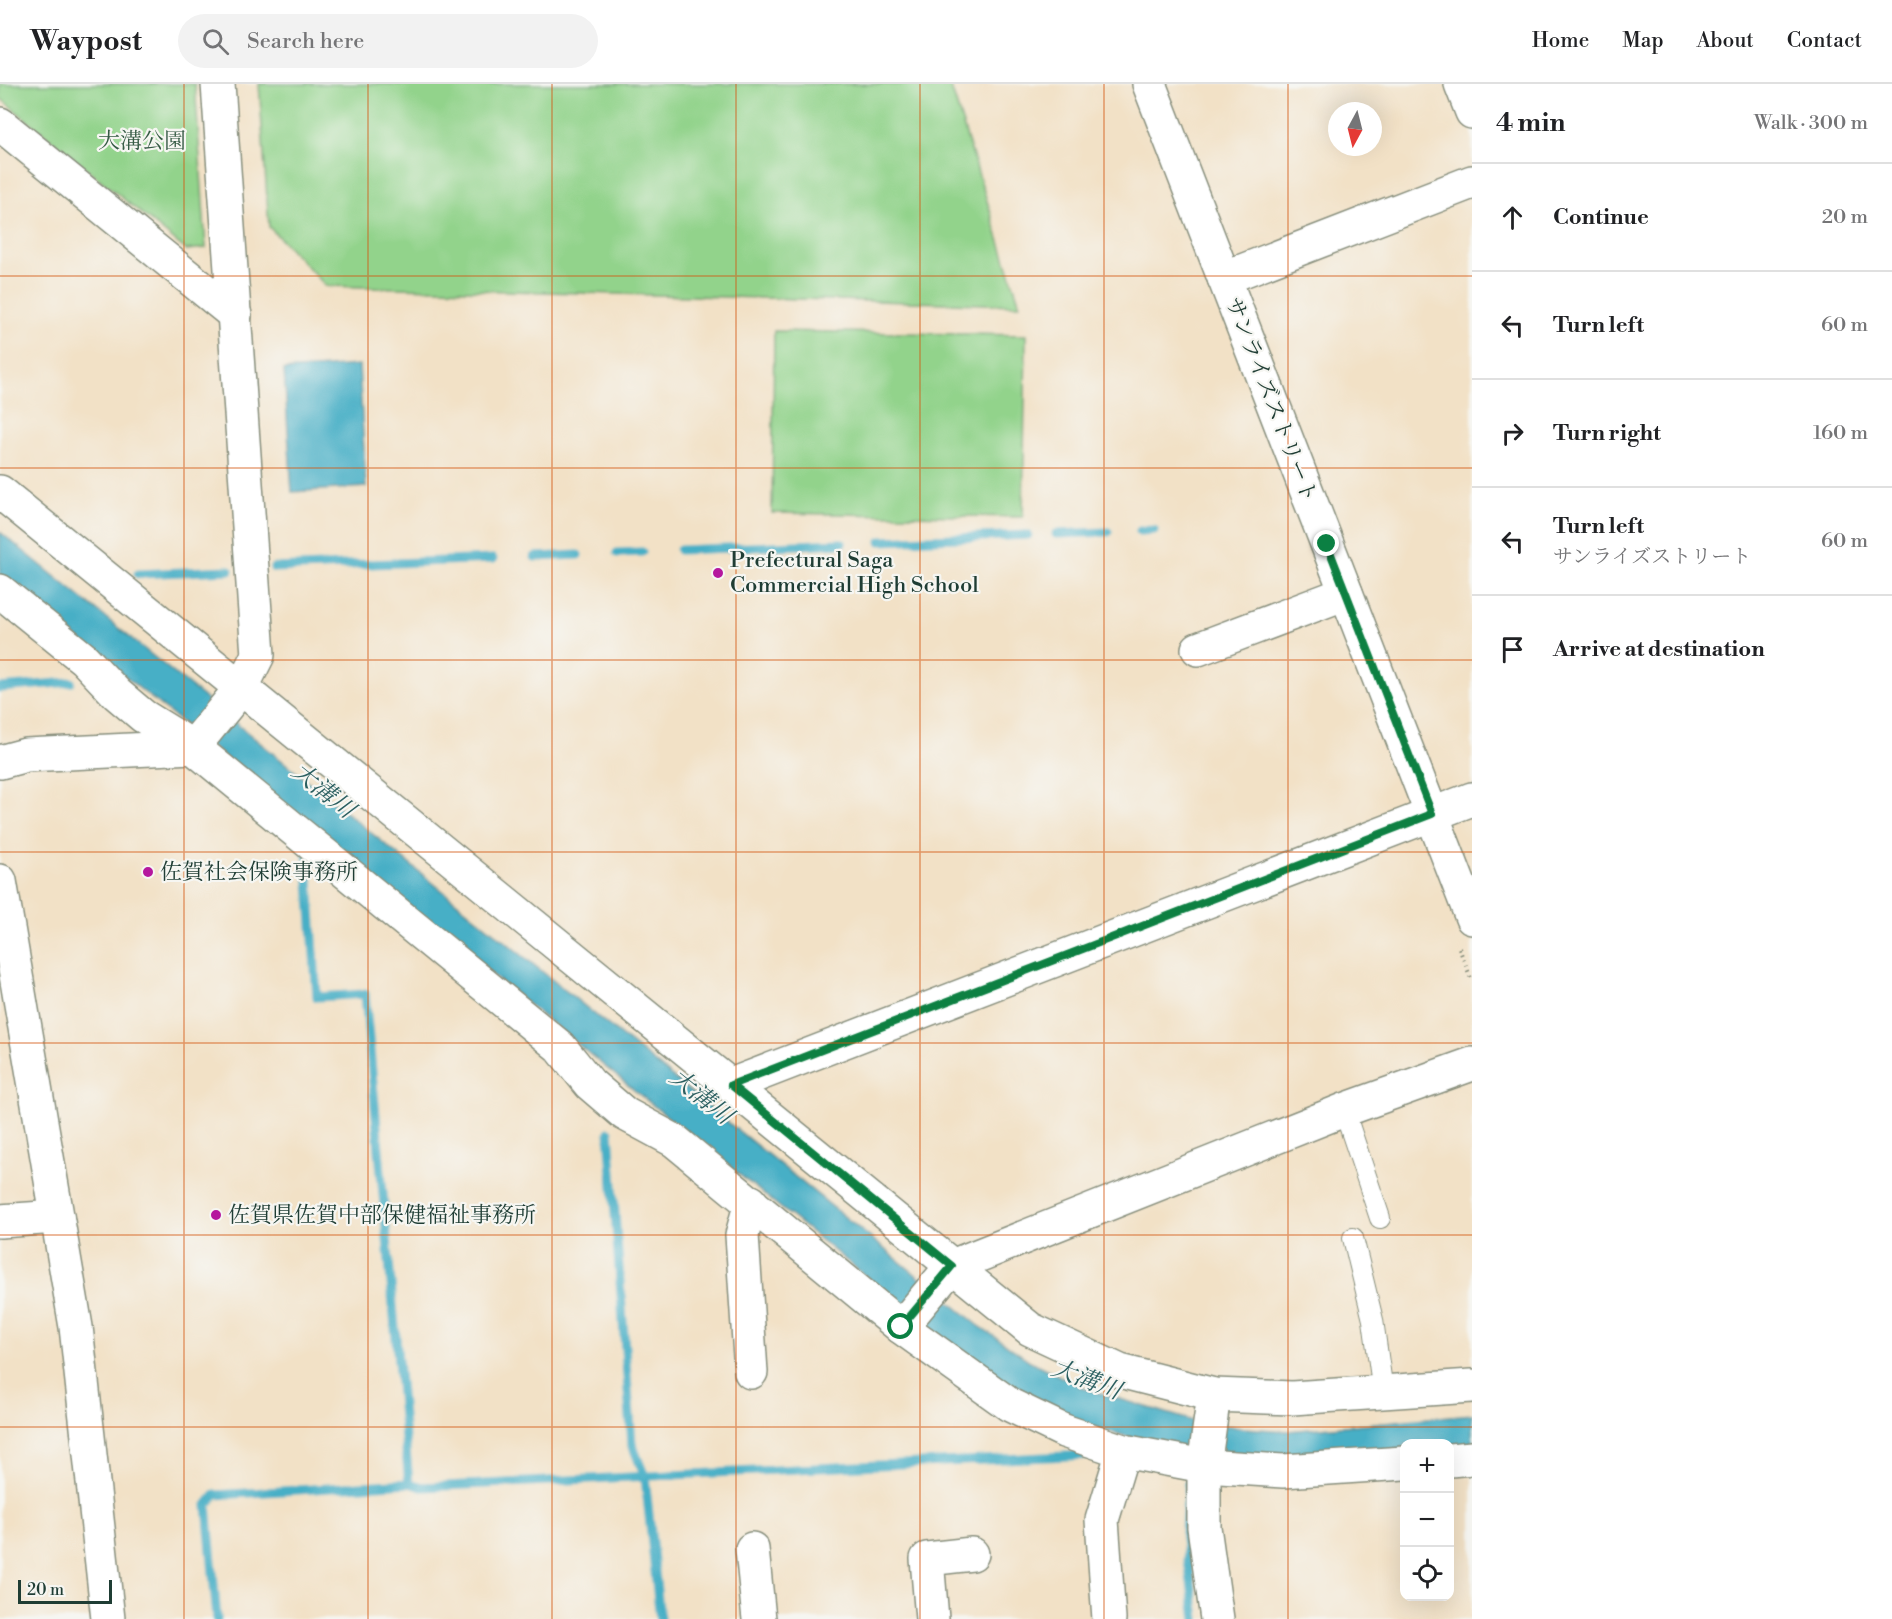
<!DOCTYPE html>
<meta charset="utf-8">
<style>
:root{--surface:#fff;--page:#f2f2f2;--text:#202124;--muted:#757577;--line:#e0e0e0}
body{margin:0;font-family:"Libre Bodoni","Noto Serif JP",serif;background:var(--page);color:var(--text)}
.controls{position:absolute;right:18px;bottom:18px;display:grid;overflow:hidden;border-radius:12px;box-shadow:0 6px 24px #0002}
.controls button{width:54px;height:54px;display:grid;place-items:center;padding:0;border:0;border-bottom:2px solid var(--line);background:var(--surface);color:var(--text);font:30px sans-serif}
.compass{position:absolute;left:1328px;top:18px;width:54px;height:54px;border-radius:50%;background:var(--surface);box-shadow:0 6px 24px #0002;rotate:187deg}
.scale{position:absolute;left:18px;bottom:15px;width:94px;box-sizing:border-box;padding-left:6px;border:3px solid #1f3d34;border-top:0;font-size:16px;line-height:21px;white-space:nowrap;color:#1f3d34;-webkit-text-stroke:4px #f6f6f2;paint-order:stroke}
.stop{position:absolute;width:18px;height:18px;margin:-14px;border:4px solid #0b8043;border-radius:50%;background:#fff}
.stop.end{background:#0b8043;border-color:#fff;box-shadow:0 2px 6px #0008}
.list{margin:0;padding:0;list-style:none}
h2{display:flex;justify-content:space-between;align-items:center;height:78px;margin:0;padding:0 24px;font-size:26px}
h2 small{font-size:20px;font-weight:400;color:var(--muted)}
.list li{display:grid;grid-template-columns:39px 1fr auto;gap:18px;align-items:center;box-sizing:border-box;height:108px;padding:0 24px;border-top:2px solid var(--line)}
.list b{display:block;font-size:22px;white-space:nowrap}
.list p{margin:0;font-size:20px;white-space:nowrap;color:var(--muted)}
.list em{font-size:20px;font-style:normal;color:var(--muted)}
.icon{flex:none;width:33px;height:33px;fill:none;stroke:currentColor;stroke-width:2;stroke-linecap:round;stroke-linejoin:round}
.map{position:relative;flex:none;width:1472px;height:1535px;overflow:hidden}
header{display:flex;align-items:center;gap:36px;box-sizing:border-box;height:84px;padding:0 30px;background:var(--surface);border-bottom:2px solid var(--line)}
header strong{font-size:28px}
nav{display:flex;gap:33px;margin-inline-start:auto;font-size:21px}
.search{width:420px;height:54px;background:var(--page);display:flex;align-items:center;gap:15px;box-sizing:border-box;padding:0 21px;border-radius:33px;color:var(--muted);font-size:22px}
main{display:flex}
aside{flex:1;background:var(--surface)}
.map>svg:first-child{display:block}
.green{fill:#92d38b;stroke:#588860;stroke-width:1.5}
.water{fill:#47afc6;stroke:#33767d;stroke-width:1.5}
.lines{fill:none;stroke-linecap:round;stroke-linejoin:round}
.stream{stroke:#47afc6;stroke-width:9}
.service-casing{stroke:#888f7d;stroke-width:22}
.minor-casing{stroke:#888f7d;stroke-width:36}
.tertiary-casing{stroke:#888f7d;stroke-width:36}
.path{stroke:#888f7d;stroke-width:4;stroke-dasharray:1.5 4.5;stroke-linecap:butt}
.service{stroke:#fff;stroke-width:20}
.minor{stroke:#fff;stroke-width:33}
.tertiary{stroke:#fff;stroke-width:33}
.route{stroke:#0b8043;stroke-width:8}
.grid{fill:none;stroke:#d45610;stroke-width:1.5;stroke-opacity:0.55}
.poi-dot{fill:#b5179e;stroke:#f6f6f2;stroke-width:2}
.labels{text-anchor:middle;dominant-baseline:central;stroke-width:4.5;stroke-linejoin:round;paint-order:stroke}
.park-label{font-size:22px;fill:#365b45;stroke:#f6f6f2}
.street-label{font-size:22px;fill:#1f3d34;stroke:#f6f6f2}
.poi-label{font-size:22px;fill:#1f3d34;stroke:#f6f6f2;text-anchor:start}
.water-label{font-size:24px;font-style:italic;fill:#2b5f60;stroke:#f6f6f2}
</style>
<header>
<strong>Waypost</strong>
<div class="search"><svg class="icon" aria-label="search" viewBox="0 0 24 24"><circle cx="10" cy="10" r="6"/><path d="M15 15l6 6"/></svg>Search here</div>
<nav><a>Home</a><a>Map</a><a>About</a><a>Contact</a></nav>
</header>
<main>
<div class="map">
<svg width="1472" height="1535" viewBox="0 0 1472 1535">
<rect width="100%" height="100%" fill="#f6f6f2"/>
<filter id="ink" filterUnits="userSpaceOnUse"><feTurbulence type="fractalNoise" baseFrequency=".0167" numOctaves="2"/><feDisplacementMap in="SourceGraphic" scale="12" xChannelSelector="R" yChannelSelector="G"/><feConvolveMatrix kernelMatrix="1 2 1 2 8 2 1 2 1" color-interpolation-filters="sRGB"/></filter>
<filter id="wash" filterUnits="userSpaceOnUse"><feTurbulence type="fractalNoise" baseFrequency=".008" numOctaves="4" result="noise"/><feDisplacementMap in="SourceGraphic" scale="24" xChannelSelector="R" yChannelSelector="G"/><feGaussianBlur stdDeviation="1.35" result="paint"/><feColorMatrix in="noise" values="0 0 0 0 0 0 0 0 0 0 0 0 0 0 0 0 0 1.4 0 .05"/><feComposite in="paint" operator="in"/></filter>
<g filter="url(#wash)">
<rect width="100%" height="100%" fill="#f2e1c6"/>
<g class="green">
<polygon points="0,0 195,0 206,164 186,166 0,14"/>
<polygon points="259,0 950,0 1020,221 326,202 269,143"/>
<polygon points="774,247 1026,251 1023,433 772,429"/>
</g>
<g class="water">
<polygon points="359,281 366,403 292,408 284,286"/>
<polygon points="0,448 978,1241 1030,1277 1083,1304 1193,1337 1243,1344 1288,1347 1472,1330 1472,1364 1450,1360 1404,1360 1404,1370 1286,1379 1187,1370 1067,1335 1013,1309 959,1267 629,1002 0,491"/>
</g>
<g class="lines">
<g class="stream">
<polyline points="1140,447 1154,446"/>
<polyline points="1056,450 1108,448"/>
<polyline points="881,457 1028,451"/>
<polyline points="680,466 842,459"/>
<polyline points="617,469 642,468"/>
<polyline points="535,473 578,471"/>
<polyline points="274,484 493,475"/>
<polyline points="138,490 229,486"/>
<polyline points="0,604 71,598"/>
<polyline points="609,1048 632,1360 645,1393 660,1535"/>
<polyline points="409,1399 423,1403 1088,1371"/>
<polyline points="1188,1400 1185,1453 1196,1535"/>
<polyline points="217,1535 207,1421 215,1411 409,1399 365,910 317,913 307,768"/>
</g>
</g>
</g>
<g filter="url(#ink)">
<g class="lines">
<g class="service-casing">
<g id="service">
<polyline points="1344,1026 1380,1134"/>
<polyline points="1353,1154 1373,1236 1383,1308"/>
</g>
</g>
<g class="minor-casing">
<g id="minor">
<polyline points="1461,0 1472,28"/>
<polyline points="1224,194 1472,98"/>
<polyline points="0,408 1030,1245 1120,1287 1214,1311 1292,1314 1472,1302"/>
<polyline points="0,507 84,575 117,610 143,632 193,663 560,963 590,1000 625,1030 675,1057 901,1243 1010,1321 1064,1347 1123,1367 1204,1382 1283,1387 1404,1379"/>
<polyline points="1198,565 1346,509"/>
<polyline points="0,678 26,671 193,663 242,603 258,571 218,0"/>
<polyline points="0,797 76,1243 108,1535"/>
<polyline points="731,1001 1472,715"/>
<polyline points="0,1137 57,1133"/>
<polyline points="901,1243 952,1182 1344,1026 1472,980"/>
<polyline points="751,1288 742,1151 751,1118"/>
<polyline points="1214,1311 1204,1382 1204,1443 1217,1535"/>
<polyline points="1450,1376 1472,1374"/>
<polyline points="752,1465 759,1535"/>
<polyline points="932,1535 927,1475 972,1470"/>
<polyline points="1109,1535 1102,1436 1123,1367"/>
</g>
</g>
<g class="tertiary-casing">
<g id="tertiary">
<polyline points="1149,0 1472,834"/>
<polyline points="0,40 235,231"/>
</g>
</g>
<polyline class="path" points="1459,864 1472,897"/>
<use href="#service" class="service"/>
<use href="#minor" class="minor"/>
<use href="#tertiary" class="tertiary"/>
</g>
</g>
<g class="lines" filter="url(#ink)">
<polyline class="route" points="901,1243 952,1182 731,1001 1432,730 1327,460"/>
</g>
<path class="grid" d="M184 0V1535M368 0V1535M552 0V1535M736 0V1535M920 0V1535M1104 0V1535M1288 0V1535M0 192H1472M0 384H1472M0 576H1472M0 768H1472M0 959H1472M0 1151H1472M0 1343H1472"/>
<g class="poi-dot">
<circle cx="718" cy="489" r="6"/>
<circle cx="148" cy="788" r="6"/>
<circle cx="216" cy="1131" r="6"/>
</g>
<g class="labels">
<g class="park-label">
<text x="142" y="57">大溝公園</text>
</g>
<g class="street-label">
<text transform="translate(1271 316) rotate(69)">サンライズストリート</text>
</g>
<g class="poi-label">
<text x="730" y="476">Prefectural Saga<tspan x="730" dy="25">Commercial High School</tspan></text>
<text x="160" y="788">佐賀社会保険事務所</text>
<text x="228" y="1131">佐賀県佐賀中部保健福祉事務所</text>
</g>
<g class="water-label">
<text transform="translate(323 707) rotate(39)">大溝川</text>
<text transform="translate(701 1013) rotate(39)">大溝川</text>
<text transform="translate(1086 1296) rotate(21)">大溝川</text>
</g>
</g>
</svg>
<div class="controls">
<button>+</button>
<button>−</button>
<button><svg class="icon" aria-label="locate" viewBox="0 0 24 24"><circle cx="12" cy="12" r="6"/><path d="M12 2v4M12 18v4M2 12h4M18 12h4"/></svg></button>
</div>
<svg class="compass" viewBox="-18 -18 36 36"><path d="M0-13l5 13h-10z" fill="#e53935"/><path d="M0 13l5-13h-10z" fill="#757577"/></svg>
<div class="scale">20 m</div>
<div class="stop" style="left:901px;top:1243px"></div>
<div class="stop end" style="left:1327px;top:460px"></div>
</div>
<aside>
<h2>4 min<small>Walk · 300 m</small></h2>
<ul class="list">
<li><svg class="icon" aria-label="ahead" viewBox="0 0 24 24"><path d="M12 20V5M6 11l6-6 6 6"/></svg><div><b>Continue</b></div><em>20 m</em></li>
<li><svg class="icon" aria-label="left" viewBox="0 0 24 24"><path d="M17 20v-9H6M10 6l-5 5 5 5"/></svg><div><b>Turn left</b></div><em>60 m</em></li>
<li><svg class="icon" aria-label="right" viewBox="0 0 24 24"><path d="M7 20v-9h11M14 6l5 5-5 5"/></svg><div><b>Turn right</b></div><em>160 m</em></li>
<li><svg class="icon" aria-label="left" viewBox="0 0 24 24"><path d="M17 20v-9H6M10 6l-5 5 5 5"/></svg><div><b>Turn left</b><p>サンライズストリート</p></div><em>60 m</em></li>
<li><svg class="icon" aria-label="arrive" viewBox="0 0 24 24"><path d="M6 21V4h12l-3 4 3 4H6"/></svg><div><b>Arrive at destination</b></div></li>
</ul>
</aside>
</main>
